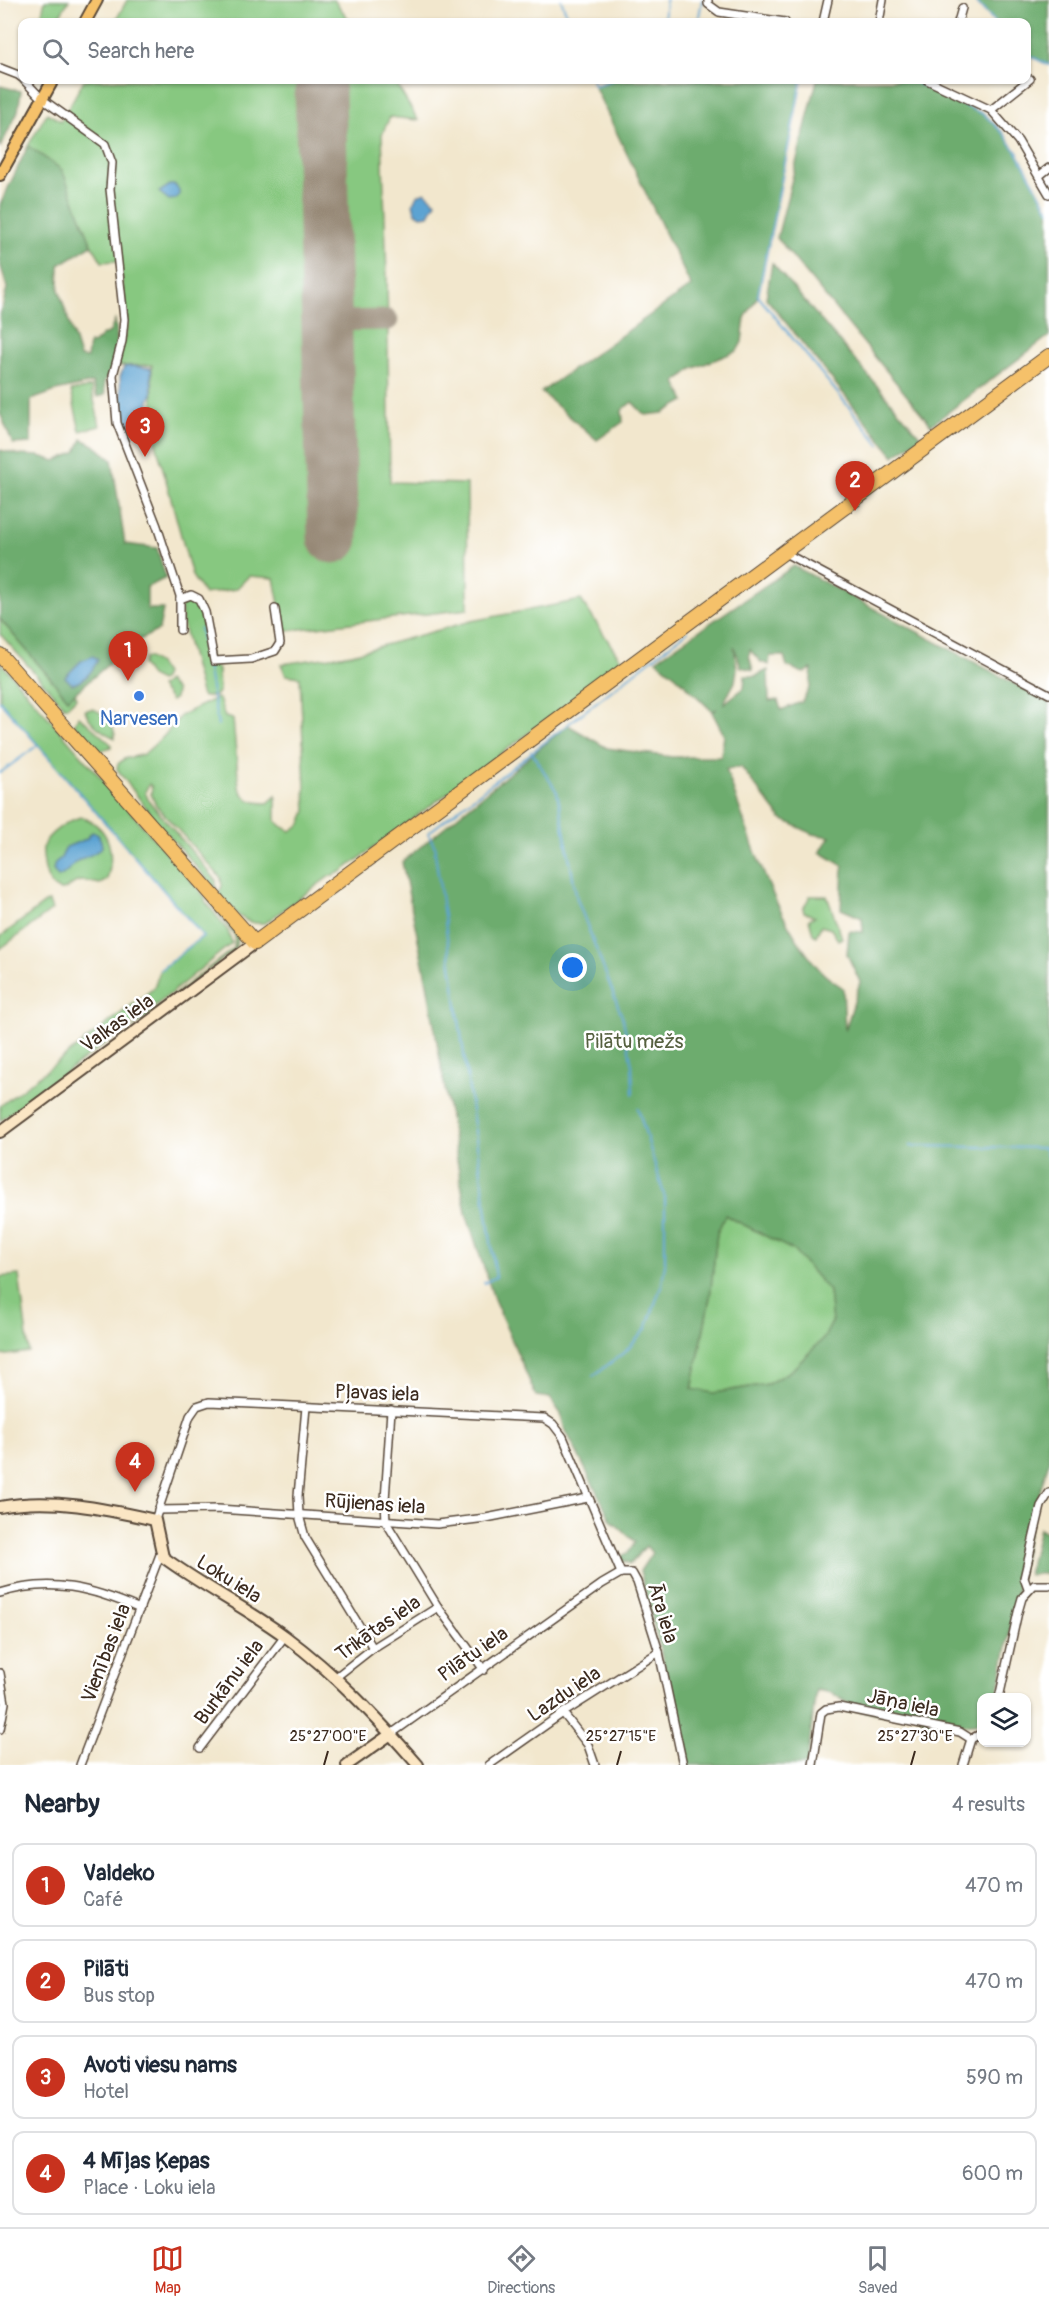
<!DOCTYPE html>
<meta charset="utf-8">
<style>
:root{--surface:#fff;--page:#f2f2f3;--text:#1f2937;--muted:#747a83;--line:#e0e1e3;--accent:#c8321e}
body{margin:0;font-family:Pangolin,sans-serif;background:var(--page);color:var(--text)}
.controls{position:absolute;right:18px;bottom:18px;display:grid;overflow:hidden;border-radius:12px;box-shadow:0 2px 4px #0004}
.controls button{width:54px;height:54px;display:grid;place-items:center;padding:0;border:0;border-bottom:2px solid var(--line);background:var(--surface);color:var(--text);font:30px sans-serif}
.you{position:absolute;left:573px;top:968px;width:21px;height:21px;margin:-15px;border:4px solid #fff;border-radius:50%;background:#1a73e8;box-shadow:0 0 0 9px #1a73e833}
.badge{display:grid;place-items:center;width:39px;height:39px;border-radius:50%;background:var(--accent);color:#fff;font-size:20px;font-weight:700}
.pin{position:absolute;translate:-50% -50px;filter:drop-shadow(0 2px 3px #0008)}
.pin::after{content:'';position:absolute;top:32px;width:21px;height:18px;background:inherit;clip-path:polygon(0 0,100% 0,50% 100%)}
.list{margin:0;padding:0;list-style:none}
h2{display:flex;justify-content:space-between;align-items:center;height:78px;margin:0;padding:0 24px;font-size:26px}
h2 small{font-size:20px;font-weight:400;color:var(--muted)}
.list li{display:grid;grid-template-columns:39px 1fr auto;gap:18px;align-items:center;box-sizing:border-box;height:84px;margin:0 12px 12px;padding:0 12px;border:2px solid var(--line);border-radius:12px}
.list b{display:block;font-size:22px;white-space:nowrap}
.list p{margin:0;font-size:20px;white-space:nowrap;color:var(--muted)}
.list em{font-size:20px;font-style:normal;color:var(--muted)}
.icon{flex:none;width:33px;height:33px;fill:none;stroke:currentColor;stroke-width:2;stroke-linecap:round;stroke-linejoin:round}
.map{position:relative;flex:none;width:1049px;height:1765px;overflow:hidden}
.search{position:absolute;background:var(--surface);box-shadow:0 2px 4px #0004;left:18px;right:18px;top:18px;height:66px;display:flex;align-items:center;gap:15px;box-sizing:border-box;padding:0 21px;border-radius:12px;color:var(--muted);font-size:22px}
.sheet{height:462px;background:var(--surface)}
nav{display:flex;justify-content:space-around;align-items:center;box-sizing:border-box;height:84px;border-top:2px solid var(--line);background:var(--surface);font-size:16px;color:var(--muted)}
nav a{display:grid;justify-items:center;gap:3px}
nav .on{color:var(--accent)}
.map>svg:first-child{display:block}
.green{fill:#87c880;stroke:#61794f;stroke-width:1.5}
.forest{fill:#6dac6e;stroke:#546b46;stroke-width:1.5;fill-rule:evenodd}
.water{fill:#5ca3d2;stroke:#4c6678;stroke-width:1.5}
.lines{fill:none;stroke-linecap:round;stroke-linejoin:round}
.stream{stroke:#5ca3d2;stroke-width:2}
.taxiway{stroke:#968876;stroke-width:21}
.runway{stroke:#968876;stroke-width:51}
.street-casing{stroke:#564638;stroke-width:10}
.secondary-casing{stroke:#564638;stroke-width:14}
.primary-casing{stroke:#564638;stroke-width:14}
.highway-casing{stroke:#564638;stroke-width:16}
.street{stroke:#fff;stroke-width:7}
.secondary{stroke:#fbe6c4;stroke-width:10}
.primary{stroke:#f5c16b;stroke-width:10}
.highway{stroke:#f5c16b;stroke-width:14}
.ticks{fill:none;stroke:#3b2a1e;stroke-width:2}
.shop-dot{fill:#3f7fe0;stroke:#fff;stroke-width:2}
.labels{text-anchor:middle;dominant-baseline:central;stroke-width:5;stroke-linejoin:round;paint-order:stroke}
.shop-label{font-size:20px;fill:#366cbe;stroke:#fff}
.street-label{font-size:20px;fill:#3b2a1e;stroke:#fff}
.park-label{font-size:20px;fill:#566140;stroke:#fff}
.ticks-label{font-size:15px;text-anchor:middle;fill:#3b2a1e;stroke:#fff;stroke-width:5;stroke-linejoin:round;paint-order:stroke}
</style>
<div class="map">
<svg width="1049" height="1765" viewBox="0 0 1049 1765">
<rect width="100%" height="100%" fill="#fff"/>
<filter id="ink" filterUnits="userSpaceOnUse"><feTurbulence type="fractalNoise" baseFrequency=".0167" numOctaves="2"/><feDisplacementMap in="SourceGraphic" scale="12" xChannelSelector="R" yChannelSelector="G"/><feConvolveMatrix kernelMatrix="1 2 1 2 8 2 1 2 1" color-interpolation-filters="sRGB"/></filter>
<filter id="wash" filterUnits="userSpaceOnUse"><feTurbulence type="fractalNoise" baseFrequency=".008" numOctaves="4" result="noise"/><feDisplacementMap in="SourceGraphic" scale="24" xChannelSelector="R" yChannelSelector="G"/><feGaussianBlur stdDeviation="1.35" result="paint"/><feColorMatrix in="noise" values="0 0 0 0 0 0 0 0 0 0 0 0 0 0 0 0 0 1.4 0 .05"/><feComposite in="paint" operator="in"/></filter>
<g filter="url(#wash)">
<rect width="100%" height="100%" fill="#f2e7cd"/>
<g class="green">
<polygon points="45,0 69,0 56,22 40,22"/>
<polygon points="127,0 334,0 351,22 115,22"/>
<polygon points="84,80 394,80 418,120 390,117 382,134 387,277 390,482 467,484 468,609 284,631 274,578 249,576 236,589 204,594 192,576 154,436 152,365 117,366 127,327 120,265 116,261 102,262 92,245 62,170 28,146 47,113 61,121"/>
<polygon points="91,387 100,426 80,431 71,391"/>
<path d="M581 600 623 663 341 872 330 876 265 923C242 926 232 909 219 893L222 886 221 878 156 805 151 794 152 787 149 784 145 792 149 801 216 880V889L156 821 117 769 118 764 124 759 144 754 164 736 181 715 216 698 219 699 225 717 233 719 239 787C245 801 254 803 268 803L276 796V821L283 827 291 831 301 824 306 811 300 677 286 675 281 664 352 654 471 621Z"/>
<polygon points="190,601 199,606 210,658 218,670 219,691 215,696 203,697 201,693 182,621 181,606 185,602"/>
<polygon points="0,619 68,699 75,693 77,697 67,707 64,706 0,634"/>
<polygon points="145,658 149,658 158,664 165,674 163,679 160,681 150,676 142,665"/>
<polygon points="0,662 205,897 205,901 228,931 232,943 159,1003 138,1016 133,1023 0,1121 0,1106 154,988 160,970 203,936 0,701"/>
<polygon points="167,681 176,691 175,698 171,701 160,687"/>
<path d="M93 709C103 712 116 727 115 738 103 733 89 723 85 710Z"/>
<polygon points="79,716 111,744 111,747 101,751 95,749 75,726 75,722"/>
<path d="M82 817C111 828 115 853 107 880L100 884C93 883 84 879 77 882 70 884 66 893 57 889 50 886 47 878 45 870 44 863 42 855 43 847 46 834 70 819 82 817Z"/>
<polygon points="810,896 827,896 842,938 838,940 831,929 821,926 816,936 813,934 809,919 815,917 804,912 803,909"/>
<polygon points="208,899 236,933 238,938 235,950 132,1029 144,1016 155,1010 234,948 235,936"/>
<polygon points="49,902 52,910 0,949 0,937 45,903"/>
<polygon points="725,1215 793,1250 829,1291 832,1322 824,1338 792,1370 768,1384 714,1393 692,1390 710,1297 717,1233"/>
<polygon points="19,1275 29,1352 0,1356 0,1277"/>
</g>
<g class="forest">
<polygon points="974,0 1049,0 1049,65 1027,54 1026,22 995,22"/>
<polygon points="612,80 802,80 758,296 745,318 742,342 737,351 692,369 676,382 685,401 663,413 645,415 632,402 622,410 623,422 597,440 541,392 691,286 594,86"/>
<polygon points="817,80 911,80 985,115 1003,133 1017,152 1049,210 1049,336 931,425 777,238"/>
<polygon points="0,86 21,91 18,111 0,148"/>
<path d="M28 146 62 170 92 245 59 265V290L80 357 87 358 89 343 93 344 103 335 110 332 115 320C119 340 117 365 104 382L105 395 97 397 92 383 56 391 31 400V443L13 444 0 413V316L7 288 0 263V205Z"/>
<polygon points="772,263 921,437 894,456 766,298"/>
<polygon points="82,439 94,445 112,460 125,544 157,548 166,578 147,587 147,609 163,609 159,630 133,643 68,699 0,619 0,450 20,455 39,456 56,461 76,452"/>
<path d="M794 566 1049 702V1461L1029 1528 998 1694 997 1697 982 1698 981 1722C964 1728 947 1722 928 1724L906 1707 894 1716 858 1710 832 1693 816 1690 807 1765H686L661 1653 640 1571 652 1553 646 1546 630 1564 617 1558 628 1553 635 1542 611 1520 564 1427 561 1414 550 1398 536 1396 494 1299 466 1213 427 983 402 862 568 725 607 748 672 757H721L724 735 712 712 717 709 712 711 676 676 656 660ZM734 646 741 667 753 670 749 656 750 650 761 662 769 665 770 656H784L787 666 803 673 812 669 810 687 802 702 781 710 778 700 769 701 768 670 756 676H745L744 688 723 704 735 682 737 669ZM741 767 781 819 813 834 830 837 820 852 843 866 841 909 862 918 863 932 849 931 847 954 860 982 845 1031 843 988C836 983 827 978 821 971 774 920 749 834 726 769ZM725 1215 793 1250 829 1291 832 1322 824 1338 792 1370 768 1384 714 1393 692 1389 710 1297 717 1233Z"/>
<polygon points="1039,1528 1049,1534 1049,1573 1028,1575"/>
</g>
<g class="water">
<polygon points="170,185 175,185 179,190 179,195 176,199 169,200 159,192"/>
<polygon points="425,192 436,202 429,215 421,216 415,212 413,203 417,195"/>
<path d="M130 366 151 368 152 394 149 401 150 419 143 430C133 429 127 427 122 419L120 377 124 367Z"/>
<path d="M93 656 98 660C92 671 85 682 72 684L65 677 81 661Z"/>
<path d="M92 832 98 834 101 841 102 847C94 855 90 855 81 859 71 863 70 873 58 877L53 870 55 863 61 858 66 847 86 839Z"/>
</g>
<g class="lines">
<g class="stream">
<polyline points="561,0 570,22"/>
<polyline points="974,0 995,22"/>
<polyline points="664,22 666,0"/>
<polyline points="698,22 702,0"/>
<polyline points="1026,54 1049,65"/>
<polyline points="592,80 594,86 612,80"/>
<polyline points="802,80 758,296 880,445"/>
<polyline points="911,80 985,115 1003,133 1017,152 1049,210"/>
<polyline points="200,628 218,725"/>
<polyline points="0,701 203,936 160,970"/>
<polyline points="531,751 557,792 577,899 623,1019 632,1065 633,1094"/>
<polyline points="0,773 38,745"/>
<polyline points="910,1146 1045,1148 1049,1160"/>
<polyline points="484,1283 496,1277 435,853 436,849 428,833 688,631"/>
<polyline points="593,1376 626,1351 646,1329 662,1284 665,1264 665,1198 638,1108"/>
</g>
<polyline class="taxiway" points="327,321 388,320"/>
<polyline class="runway" points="320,92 333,538"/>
</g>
</g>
<g filter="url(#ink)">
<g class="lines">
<g class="street-casing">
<g id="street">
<polyline points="708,0 708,4 719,12 785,22"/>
<polyline points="823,22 828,0"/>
<polyline points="879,22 883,0"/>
<polyline points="958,22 962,8"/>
<polyline points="0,68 18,75 22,78"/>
<polyline points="24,80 42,99 105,144 112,163 110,189 124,319 122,341 113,375 117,423 157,526 180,596 180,630"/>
<polyline points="927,80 991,110 1018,141 1049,194"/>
<polyline points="991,110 1030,79"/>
<polyline points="1039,176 1049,168"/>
<polyline points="783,552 1049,694"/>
<polyline points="180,599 191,595 199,599 205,612 214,661 251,659 275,651 280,643 275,609"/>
<polyline points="306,1407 298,1496 299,1515 305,1537 373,1648"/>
<polyline points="391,1410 385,1500 386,1522 438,1607 484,1670"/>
<polyline points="158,1510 218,1509 437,1524 486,1518 588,1498"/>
<polyline points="155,1520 190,1416 197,1406 209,1402 544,1418 553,1424 563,1437 621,1573 632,1573 637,1582 659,1652 683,1765"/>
<polyline points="1028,1589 1024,1578 1041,1506 1049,1493"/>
<path d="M0 1593C51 1577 92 1588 140 1609"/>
<polyline points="0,1673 5,1703 0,1729"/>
<polyline points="336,1677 373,1648 438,1607"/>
<polyline points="999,1698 1018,1612 1022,1598 1034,1585 1049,1585"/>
<polyline points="563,1713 588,1745 595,1765"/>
<polyline points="391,1734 602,1584 621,1573"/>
<polyline points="971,1739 982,1733"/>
<polyline points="200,1748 285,1636"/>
<polyline points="80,1765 161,1552"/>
<polyline points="489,1765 563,1713 659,1652"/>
<polyline points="813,1765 821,1713 826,1709 839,1707 960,1732 971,1739"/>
<polyline points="963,1765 971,1739"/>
</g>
</g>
<g class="secondary-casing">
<g id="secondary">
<polyline points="0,1132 255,943"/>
<path d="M0 1507C51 1497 105 1509 155 1520L163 1557C202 1586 247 1608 286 1637 336 1674 377 1718 418 1765"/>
<polyline points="347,1765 391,1734"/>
</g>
</g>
<g class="primary-casing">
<g id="primary">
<polyline points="85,22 97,0"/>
<polyline points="0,175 53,80"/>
</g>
</g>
<g class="highway-casing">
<polyline id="highway" points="0,655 255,943 1049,356"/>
</g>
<use href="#street" class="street"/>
<use href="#secondary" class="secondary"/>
<use href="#primary" class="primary"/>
<use href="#highway" class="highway"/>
</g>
</g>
<path class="ticks" d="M324 1765 328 1751M617 1765 621 1751M911 1765 915 1751"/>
<circle class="shop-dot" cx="139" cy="696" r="6"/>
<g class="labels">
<g class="shop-label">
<text x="139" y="718">Narvesen</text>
</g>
<g class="street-label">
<text transform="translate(117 1023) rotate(-36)">Valkas iela</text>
<text transform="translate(377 1393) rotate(2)">Pļavas iela</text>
<text transform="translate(375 1504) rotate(4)">Rūjienas iela</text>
<text transform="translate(229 1579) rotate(32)">Loku iela</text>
<text transform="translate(663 1613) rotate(73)">Āra iela</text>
<text transform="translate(378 1628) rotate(-35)">Trikātas iela</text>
<text transform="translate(106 1653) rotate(-69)">Vienības iela</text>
<text transform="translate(473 1654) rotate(-35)">Pilātu iela</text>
<text transform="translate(229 1682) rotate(-53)">Burkānu iela</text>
<text transform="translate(564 1694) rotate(-34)">Lazdu iela</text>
<text transform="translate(903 1703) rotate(12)">Jāņa iela</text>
</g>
<g class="park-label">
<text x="634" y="1041">Pilātu mežs</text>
</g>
</g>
<g class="ticks-label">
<text x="328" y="1741">25°27'00"E</text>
<text x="621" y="1741">25°27'15"E</text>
<text x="915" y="1741">25°27'30"E</text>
</g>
</svg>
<div class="controls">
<button><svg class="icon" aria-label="layers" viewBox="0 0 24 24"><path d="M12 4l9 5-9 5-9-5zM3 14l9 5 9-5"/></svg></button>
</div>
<div class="you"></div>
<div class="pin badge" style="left:128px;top:681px">1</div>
<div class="pin badge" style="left:855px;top:511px">2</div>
<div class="pin badge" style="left:145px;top:457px">3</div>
<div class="pin badge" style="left:135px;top:1492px">4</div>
<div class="search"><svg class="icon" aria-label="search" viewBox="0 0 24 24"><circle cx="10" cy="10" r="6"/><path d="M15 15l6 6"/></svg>Search here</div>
</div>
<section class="sheet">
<h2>Nearby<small>4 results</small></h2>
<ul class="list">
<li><span class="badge">1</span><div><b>Valdeko</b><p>Café</p></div><em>470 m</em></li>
<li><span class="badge">2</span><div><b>Pilāti</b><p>Bus stop</p></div><em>470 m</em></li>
<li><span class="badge">3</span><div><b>Avoti viesu nams</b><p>Hotel</p></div><em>590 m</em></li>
<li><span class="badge">4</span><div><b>4 Mīļas Ķepas</b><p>Place · Loku iela</p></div><em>600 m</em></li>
</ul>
</section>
<nav>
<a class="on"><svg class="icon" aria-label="map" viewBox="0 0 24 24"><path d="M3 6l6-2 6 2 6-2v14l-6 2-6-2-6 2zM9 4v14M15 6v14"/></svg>Map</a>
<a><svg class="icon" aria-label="directions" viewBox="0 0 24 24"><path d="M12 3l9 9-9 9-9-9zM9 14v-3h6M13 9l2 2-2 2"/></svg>Directions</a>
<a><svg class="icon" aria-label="saved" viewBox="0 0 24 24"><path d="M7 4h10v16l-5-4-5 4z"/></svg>Saved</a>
</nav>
